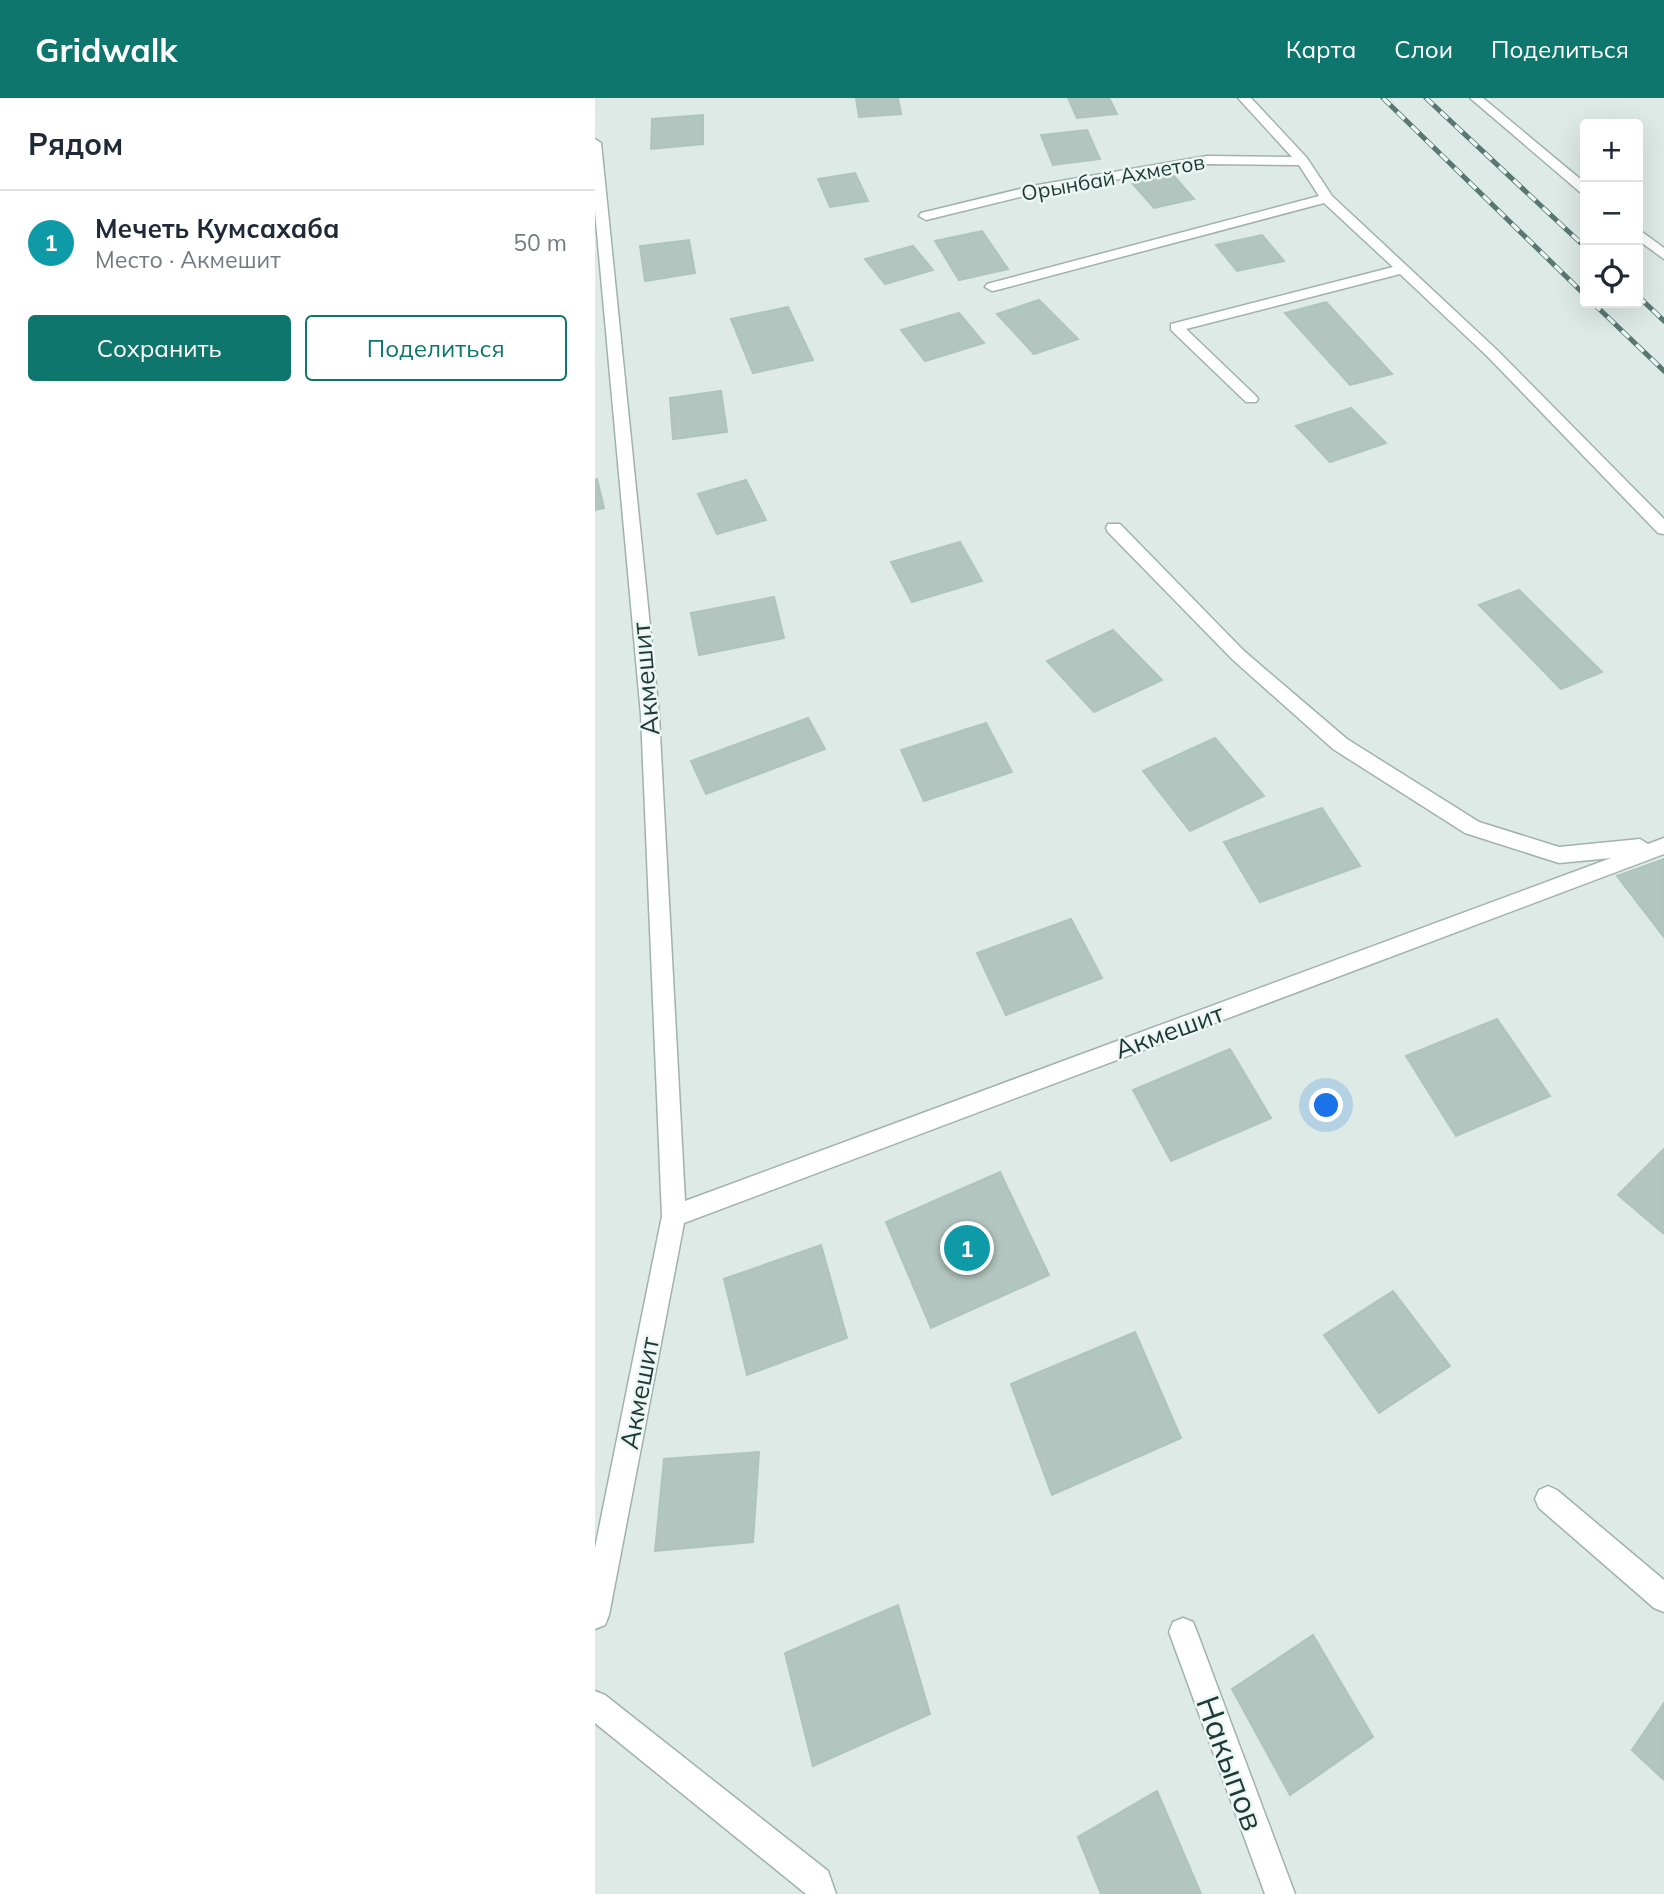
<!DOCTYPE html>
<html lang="ru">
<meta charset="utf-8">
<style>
:root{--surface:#fff;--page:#f6f6f7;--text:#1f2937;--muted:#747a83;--line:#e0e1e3;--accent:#0f766e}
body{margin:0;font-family:Mulish,sans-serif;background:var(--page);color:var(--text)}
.controls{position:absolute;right:21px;top:21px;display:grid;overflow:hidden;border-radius:7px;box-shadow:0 7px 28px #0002}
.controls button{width:63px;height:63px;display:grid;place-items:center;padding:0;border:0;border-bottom:2px solid var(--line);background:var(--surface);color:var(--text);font:35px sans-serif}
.you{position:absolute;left:732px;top:1008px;width:24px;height:24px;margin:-18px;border:5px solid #fff;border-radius:50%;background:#1a73e8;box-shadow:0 0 0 10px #1a73e833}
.badge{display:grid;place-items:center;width:46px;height:46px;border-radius:50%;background:var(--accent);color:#fff;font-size:23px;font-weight:700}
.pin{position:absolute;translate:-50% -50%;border:4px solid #fff;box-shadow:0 2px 7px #0006}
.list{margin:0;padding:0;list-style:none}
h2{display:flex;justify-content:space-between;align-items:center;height:91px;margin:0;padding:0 28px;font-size:30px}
h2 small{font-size:23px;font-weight:400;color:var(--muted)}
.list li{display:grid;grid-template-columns:46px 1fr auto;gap:21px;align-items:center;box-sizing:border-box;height:105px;padding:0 28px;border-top:2px solid var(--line)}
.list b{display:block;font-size:26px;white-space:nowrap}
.list p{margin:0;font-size:23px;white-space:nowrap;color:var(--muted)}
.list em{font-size:23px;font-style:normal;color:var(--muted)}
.actions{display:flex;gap:14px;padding:21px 28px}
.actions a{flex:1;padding:16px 0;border:2px solid var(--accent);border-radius:7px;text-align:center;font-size:24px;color:var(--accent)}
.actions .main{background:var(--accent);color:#fff}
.icon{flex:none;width:38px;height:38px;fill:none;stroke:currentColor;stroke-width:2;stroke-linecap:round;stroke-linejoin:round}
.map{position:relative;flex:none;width:1069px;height:1796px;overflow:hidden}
header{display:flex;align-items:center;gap:42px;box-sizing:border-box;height:98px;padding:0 35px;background:var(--accent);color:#fff}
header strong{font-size:33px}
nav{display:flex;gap:38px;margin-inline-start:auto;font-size:24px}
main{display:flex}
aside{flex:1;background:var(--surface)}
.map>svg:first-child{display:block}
.building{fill:#b2c5be;stroke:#afc4bd;stroke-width:2}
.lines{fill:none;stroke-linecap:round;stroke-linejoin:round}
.service-casing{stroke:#a0b2ac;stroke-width:3}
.minor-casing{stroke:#a0b2ac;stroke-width:3}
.service{fill:#fff;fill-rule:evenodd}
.minor{fill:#fff;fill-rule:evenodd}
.rail-casing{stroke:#577770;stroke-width:5}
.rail{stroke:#edf7f3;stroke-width:3.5;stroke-dasharray:10;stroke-linecap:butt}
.labels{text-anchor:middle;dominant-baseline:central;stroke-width:5;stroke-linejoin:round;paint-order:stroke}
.far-street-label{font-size:21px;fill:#1e3a34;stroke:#edf7f3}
.street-label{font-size:26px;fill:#1e3a34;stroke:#edf7f3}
.near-street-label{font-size:32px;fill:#1e3a34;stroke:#edf7f3}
</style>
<header>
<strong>Gridwalk</strong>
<nav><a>Карта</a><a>Слои</a><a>Поделиться</a></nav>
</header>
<main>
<aside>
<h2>Рядом<small></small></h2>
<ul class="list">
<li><span class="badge" style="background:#0f9aa8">1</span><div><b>Мечеть Кумсахаба</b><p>Место · Акмешит</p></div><em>50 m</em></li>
</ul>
<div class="actions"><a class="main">Сохранить</a><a>Поделиться</a></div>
</aside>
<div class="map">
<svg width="1069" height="1796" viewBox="0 0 1069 1796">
<rect width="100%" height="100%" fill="#ddeae5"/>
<g class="building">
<polygon points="261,0 303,0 306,16 264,19"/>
<polygon points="473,0 514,0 522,16 482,20"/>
<polygon points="108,17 108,46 56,51 57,21"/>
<polygon points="492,32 505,61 458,67 446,37"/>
<polygon points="260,75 273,103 235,109 223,81"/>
<polygon points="578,77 599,101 559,110 538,86"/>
<polygon points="387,133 413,171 364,182 340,143"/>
<polygon points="667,137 689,163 642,173 621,147"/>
<polygon points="94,142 100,175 50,183 45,148"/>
<polygon points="318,148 338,172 290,186 270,161"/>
<polygon points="444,202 483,241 439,256 402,216"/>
<polygon points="731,204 797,276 755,287 690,215"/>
<polygon points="193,209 218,262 158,275 136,221"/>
<polygon points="364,215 389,245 330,263 306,232"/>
<polygon points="126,293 132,334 78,341 75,300"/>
<polygon points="756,310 791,345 735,364 701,328"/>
<polygon points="2,381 9,410 0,412 0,382"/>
<polygon points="151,382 171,422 122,436 103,396"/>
<polygon points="365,444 387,483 317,504 296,464"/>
<polygon points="924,492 1007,574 966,591 884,507"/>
<polygon points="179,499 189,540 104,557 96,515"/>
<polygon points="518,532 567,582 499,614 452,563"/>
<polygon points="213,620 230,651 111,696 96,663"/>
<polygon points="391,625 417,674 329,703 306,652"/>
<polygon points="620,640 669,698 595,733 548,673"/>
<polygon points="727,710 765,768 665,804 629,744"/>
<polygon points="1069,761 1069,839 1022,778"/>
<polygon points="476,821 507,880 411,917 382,855"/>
<polygon points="902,921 955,998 861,1038 811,958"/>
<polygon points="635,951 676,1020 576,1063 538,992"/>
<polygon points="1069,1051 1069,1136 1023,1097"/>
<polygon points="405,1074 454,1177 336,1230 291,1124"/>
<polygon points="226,1147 252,1240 152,1277 129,1181"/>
<polygon points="798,1193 855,1268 784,1315 729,1237"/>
<polygon points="540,1234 586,1340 457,1397 416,1286"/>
<polygon points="164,1354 158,1444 60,1453 69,1361"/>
<polygon points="303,1507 335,1616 218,1668 190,1555"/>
<polygon points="718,1537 778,1639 695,1697 637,1591"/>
<polygon points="1069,1605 1069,1682 1037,1652"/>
<polygon points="562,1693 606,1796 506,1796 483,1739"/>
</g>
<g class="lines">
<g class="service-casing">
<polygon id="service" points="953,1388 962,1392 1069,1482 1069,1514 1059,1510 944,1410 940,1401 944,1392"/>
</g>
<g class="minor-casing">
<g id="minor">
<polygon points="643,0 656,0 712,60 737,98 902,252 1069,421 1069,436 1063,435 892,258 805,176 591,231 661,298 663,301 661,304 651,304 576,232 576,226 798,169 729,105 402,192 397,193 390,189 392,186 724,98 704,67 612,66 437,96 331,122 324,118 326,115 437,88 612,58 697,59"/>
<polygon points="875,0 888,0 990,85 990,95 985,94"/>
<polygon points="0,41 6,45 64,617 90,1103 1016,760 964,765 870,735 738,651 637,561 513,434 511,430 513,426 525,426 649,553 752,641 884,724 964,749 1045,741 1053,746 1069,740 1069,756 89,1125 14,1517 10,1527 0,1531 0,1450 67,1118 46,617 0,113"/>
<polygon points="1043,131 1069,150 1069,161 1043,142"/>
<polygon points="588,1520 598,1524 602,1534 700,1796 670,1796 574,1534 578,1524"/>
<polygon points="0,1593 10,1597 233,1773 241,1796 211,1796 0,1625"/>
</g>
</g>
<use href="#service" class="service"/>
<use href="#minor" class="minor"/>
<g class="rail-casing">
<g id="rail">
<polyline points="788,0 990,197"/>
<polyline points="831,0 990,149"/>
<polyline points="1043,198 1069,223"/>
<polyline points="998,205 1069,273"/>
</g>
</g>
<use href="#rail" class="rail"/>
</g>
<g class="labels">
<g class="far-street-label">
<text transform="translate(518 79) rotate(-10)">Орынбай Ахметов</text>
</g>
<g class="street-label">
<text transform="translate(50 581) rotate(-95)">Акмешит</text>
<text transform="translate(574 933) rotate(-20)">Акмешит</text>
<text transform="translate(44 1295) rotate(-79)">Акмешит</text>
</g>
<g class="near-street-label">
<text transform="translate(636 1665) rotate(70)">Накыпов</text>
</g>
</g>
</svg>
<div class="controls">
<button>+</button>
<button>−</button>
<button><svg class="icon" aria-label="locate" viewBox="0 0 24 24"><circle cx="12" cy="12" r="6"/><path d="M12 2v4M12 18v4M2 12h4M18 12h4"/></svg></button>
</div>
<div class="you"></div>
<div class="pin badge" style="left:372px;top:1150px;background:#0f9aa8">1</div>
</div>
</main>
